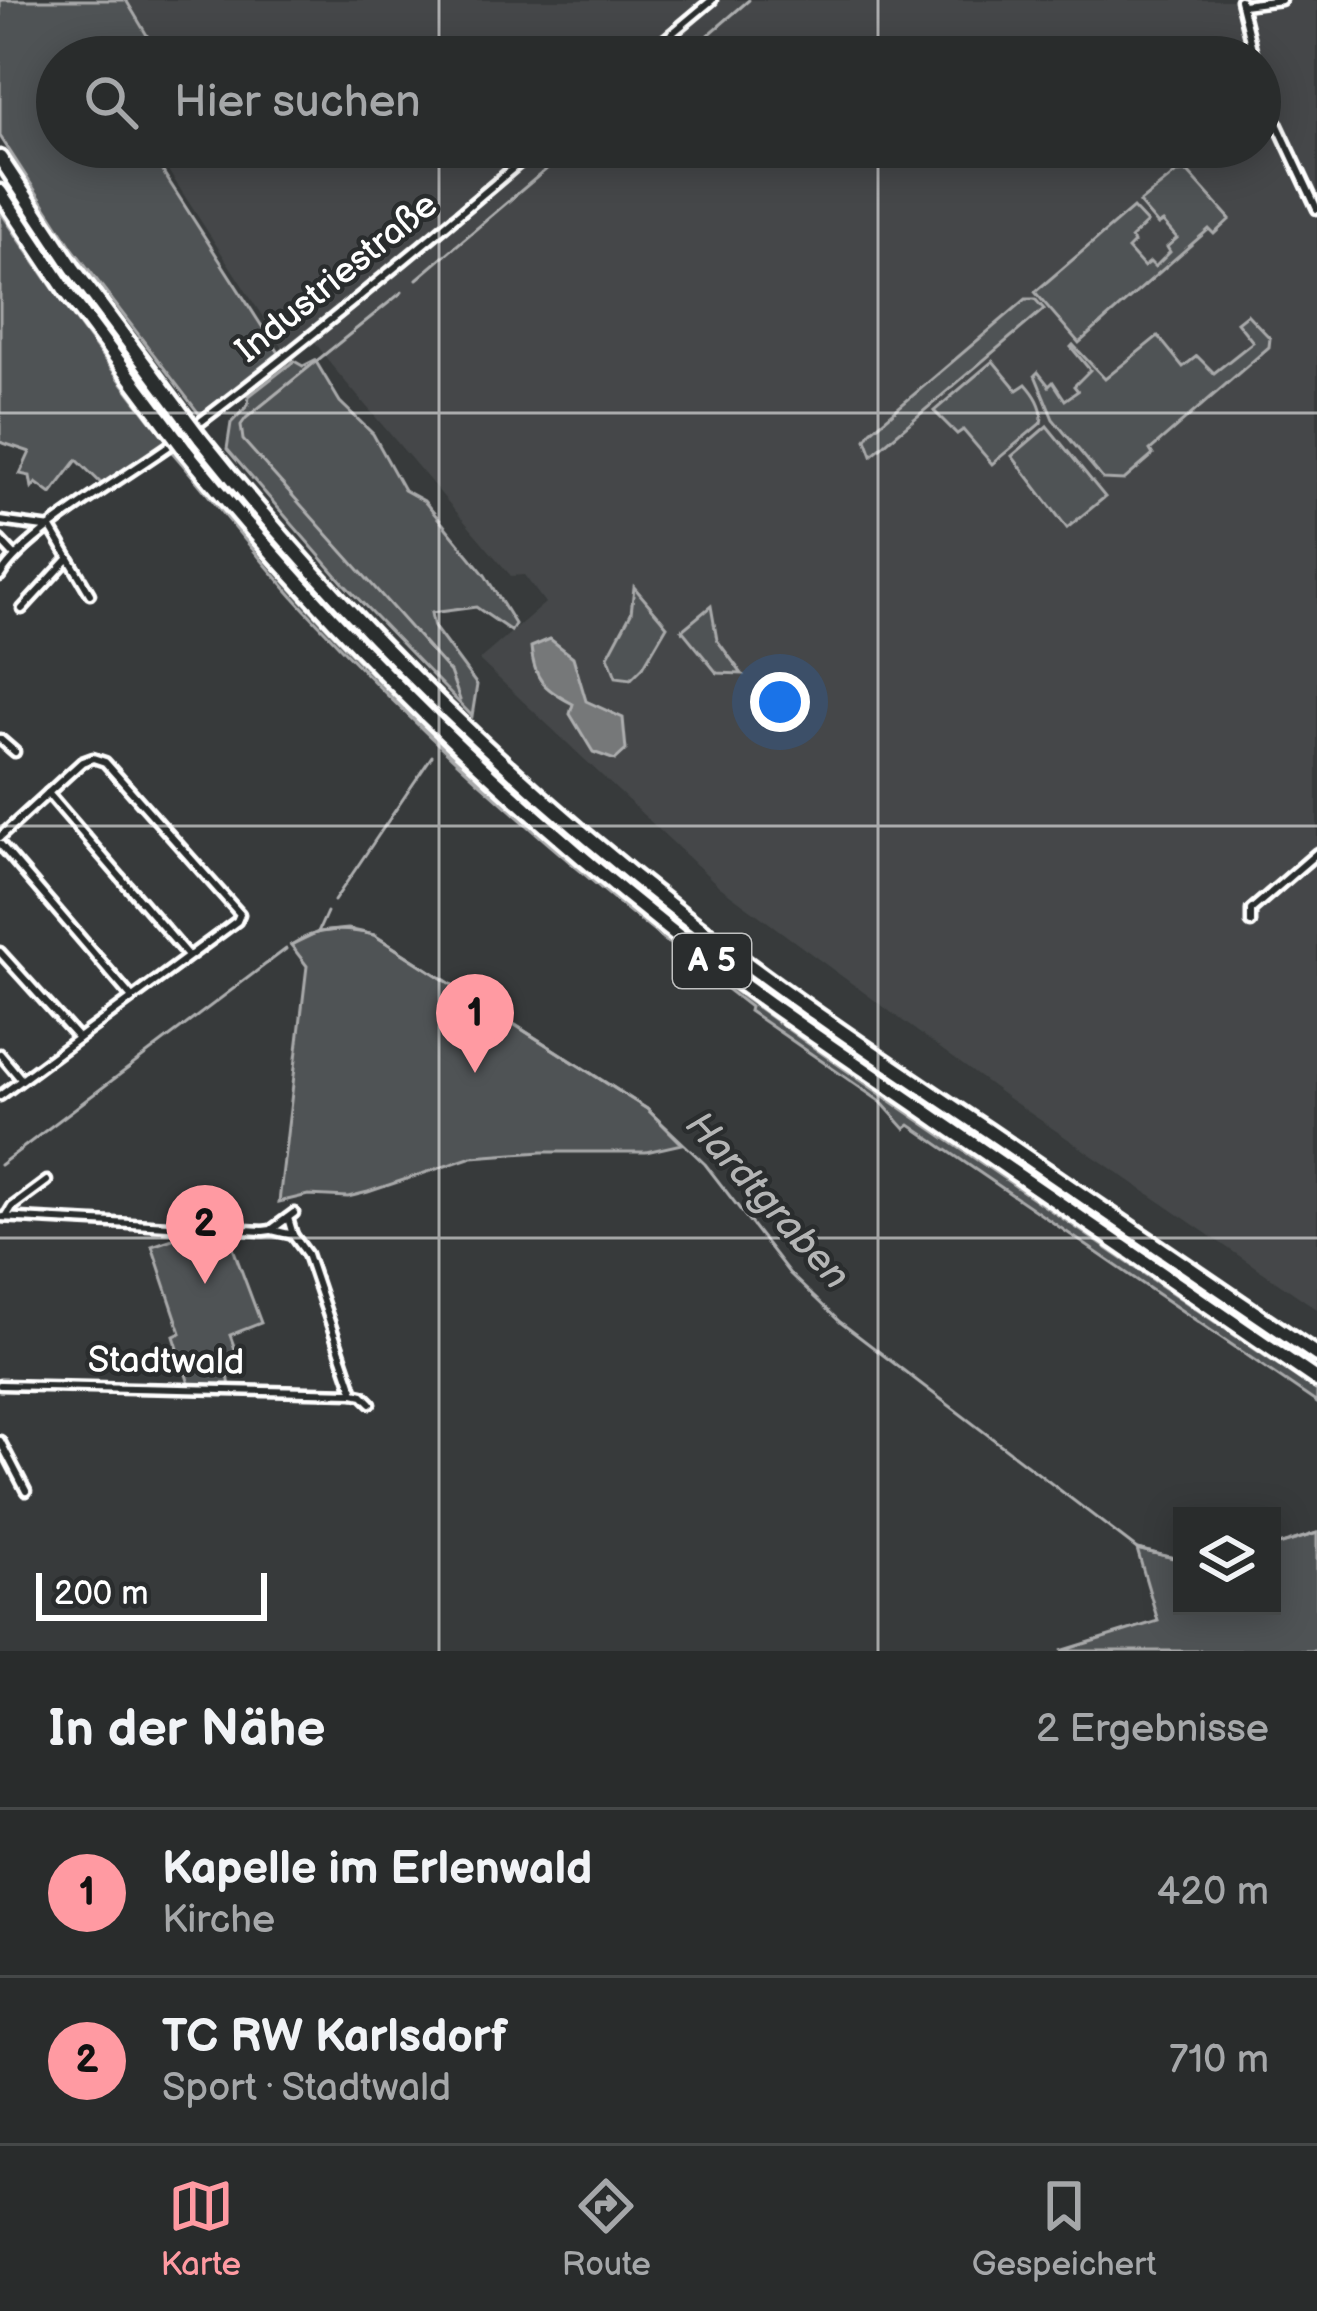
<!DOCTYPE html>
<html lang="de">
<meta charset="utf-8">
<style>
:root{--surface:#292c2c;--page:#313434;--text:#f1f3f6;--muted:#a5a7a9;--line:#454848;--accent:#ff9aa2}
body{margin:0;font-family:"Balsamiq Sans",sans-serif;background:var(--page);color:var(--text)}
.controls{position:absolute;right:36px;bottom:36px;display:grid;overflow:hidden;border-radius:0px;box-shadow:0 6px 30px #0003}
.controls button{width:108px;height:108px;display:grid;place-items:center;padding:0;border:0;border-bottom:3px solid var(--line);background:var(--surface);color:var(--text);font:60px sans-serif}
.scale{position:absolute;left:36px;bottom:30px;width:231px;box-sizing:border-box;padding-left:12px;border:6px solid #fff;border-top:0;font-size:33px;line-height:42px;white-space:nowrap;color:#fff;-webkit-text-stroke:9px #2a2d2e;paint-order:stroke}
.you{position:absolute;left:780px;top:702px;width:42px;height:42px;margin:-30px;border:9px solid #fff;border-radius:50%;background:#1a73e8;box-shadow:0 0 0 18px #1a73e833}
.badge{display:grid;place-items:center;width:78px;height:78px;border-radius:50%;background:var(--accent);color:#111;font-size:39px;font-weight:700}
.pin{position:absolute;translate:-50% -99px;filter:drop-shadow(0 3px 6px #0008)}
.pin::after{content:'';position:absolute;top:63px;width:42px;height:36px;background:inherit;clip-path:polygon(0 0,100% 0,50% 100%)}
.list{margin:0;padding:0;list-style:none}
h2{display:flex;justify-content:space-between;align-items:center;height:156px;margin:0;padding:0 48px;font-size:51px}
h2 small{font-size:39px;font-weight:400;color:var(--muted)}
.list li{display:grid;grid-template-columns:78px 1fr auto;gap:36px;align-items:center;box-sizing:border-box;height:168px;padding:0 48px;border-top:3px solid var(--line)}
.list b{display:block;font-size:45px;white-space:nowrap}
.list p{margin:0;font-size:39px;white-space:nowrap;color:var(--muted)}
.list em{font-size:39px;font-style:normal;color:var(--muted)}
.icon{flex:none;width:66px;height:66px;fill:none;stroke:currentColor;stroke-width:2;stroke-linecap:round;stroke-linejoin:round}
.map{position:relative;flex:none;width:1317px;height:1651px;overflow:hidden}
.search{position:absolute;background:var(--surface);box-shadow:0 6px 30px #0003;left:36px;right:36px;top:36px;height:132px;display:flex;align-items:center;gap:30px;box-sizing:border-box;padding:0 42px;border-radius:66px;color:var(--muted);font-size:45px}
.sheet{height:492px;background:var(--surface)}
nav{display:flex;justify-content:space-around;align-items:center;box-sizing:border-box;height:168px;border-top:3px solid var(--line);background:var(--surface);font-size:33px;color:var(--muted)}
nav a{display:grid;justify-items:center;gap:6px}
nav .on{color:var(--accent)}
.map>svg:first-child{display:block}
.built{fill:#444748}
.green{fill:#505354;stroke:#a8a9aa;stroke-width:3}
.water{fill:#767879;stroke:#adaeaf;stroke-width:3}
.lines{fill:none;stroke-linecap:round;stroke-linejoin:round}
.stream{stroke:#adaeaf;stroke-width:3}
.minor-casing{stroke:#fff;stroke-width:15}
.motorway-casing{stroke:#fff;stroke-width:21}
.minor{stroke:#2a2d2e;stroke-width:6}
.motorway{stroke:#2a2d2e;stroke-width:12}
.motorway-bridge-casing{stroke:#fff;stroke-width:21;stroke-linecap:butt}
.motorway-bridge{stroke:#2a2d2e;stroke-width:12}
.grid{fill:none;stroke:#fff;stroke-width:3;stroke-opacity:0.55}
.labels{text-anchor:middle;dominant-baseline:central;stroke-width:9;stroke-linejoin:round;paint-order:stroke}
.shield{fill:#2a2d2e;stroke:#bfc0c0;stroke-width:3}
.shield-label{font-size:33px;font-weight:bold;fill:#fff}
.street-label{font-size:36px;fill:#fff;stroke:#2a2d2e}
.water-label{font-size:39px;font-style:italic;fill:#b4b5b5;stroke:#2a2d2e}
</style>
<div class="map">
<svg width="1317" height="1651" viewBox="0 0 1317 1651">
<rect width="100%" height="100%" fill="#373a3b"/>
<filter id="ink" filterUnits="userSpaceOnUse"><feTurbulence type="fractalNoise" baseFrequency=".00833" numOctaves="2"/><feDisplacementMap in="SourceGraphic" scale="24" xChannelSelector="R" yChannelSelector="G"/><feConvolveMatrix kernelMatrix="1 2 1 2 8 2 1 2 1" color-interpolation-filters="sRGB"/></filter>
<g filter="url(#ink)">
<polygon class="built" points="126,0 1317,0 1317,1309 1008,1098 720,887 479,660 545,603 524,575 511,576 332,366 308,332 284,350 153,147 1260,147 1260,57 129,57 151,41"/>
<g class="green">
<polygon points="0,0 126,0 151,42 129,57 57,57 57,147 147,147 279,353 200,415 73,249 0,136"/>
<polygon points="1188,172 1230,219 1214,234 1209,229 1079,343 1035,292 1133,208 1147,223 1131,238 1134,243 1128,249 1144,267 1150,262 1155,267 1170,252 1167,247 1177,238 1163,222 1158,225 1139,203 1176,173"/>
<path d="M0 211C166 460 362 687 592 880 708 976 833 1062 958 1147 1077 1228 1197 1310 1317 1391V1403L910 1125 905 1129 881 1102 749 1011 750 1007C592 886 442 758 306 611 257 558 213 498 165 444L104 486 77 460 51 494 36 483 32 488 30 476 20 474 30 452 0 442Z"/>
<polygon points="1026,299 1035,299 1044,309 872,455 866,439 871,431"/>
<polygon points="1247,314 1270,338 1269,347 1150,450 1153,455 1124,480 1103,479 1053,419 1035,375 1038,372 1049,386 1053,382 1065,400 1078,391 1074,386 1090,370 1071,347 1073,345 1105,379 1158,336 1183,367 1197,356 1214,373 1253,342 1237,322"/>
<polygon points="315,360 340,402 373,434 404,490 424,501 485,575 515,624 511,631 476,607 431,613 434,627 477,685 472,716 344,584 227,449 231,423 248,405 249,396 294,361 303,366"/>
<path d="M993 361 1017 390 1026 384C1035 394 1045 408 1041 423L992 464 963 430 957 434 934 411Z"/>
<polygon points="1047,426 1105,497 1067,528 1012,456"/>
<polygon points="634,587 667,626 643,667 631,679 616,677 608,656 631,613"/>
<polygon points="711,606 717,640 742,674 717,673 682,630"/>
<polygon points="348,929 374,935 647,1109 682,1144 646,1152 542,1152 472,1157 368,1192 348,1197 308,1195 279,1202 307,966 291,945 318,932"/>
<polygon points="196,1231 227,1232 261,1323 230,1335 239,1360 227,1366 230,1388 190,1387 174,1336 181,1333 152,1246"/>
<polygon points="1317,1533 1317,1651 1061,1651 1158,1621 1137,1549 1182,1560 1182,1606 1272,1606 1272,1547"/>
</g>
<path class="water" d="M550 639 573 657 586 701 623 718 626 750 615 760 593 752 570 714 573 704C544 689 534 680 531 647Z"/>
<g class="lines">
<g class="stream">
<polyline points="683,57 749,0"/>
<polyline points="417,279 562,156"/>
<polyline points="402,292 246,418 241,425 243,440 450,672 460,700"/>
<polyline points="334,901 432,756"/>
<polyline points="318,932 327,912"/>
<path d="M291 945C317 927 345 928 374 935L647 1109 705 1164 790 1274 840 1322 1137 1549 1182 1560"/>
<polyline points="0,1165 286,949"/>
<polyline points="1272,1547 1317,1533"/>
</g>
<g class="minor-casing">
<g id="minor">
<polyline points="1240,0 1254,57"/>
<polyline points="1243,5 1281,0"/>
<polyline points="644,57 712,0"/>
<polyline points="1260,77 1275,119 1317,209"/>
<polyline points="0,521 51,528"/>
<polyline points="51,528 90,594"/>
<polyline points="0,540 14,555"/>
<path d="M0 576C27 532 128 476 174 442 299 348 419 249 538 147"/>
<polyline points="22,609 68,559"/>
<polyline points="0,739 15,752"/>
<polyline points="48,793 188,956"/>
<polyline points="0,837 82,762 93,758 105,762 240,914 237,921 0,1096"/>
<polyline points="0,844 132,998"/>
<polyline points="1251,923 1251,910 1317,853"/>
<polyline points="0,952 78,1038"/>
<polyline points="0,1054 21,1079"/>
<polyline points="0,1217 263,1231 271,1230 294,1213"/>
<polyline points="6,1217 12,1207 47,1181"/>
<polyline points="272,1230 293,1235 288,1218"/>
<polyline points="293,1235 307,1254 354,1393 363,1395 371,1403"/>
<polyline points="0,1385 354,1393"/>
<polyline points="0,1441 26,1491"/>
</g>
</g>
<g class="motorway-casing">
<g id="motorway">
<polyline points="0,158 73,268 185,418"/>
<polyline points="0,192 68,294 170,430"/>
<path d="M200 438C341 615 505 776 683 915 781 992 884 1061 987 1130 1097 1205 1207 1281 1317 1355"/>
<path d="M185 450C328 626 490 787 668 928 756 998 850 1059 942 1123 1067 1209 1192 1294 1317 1380"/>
</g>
</g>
<use href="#minor" class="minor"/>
<use href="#motorway" class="motorway"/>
<g class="motorway-bridge-casing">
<g id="motorway-bridge">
<polyline points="185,418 200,438"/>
<polyline points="170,430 185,450"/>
</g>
</g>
<use href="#motorway-bridge" class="motorway-bridge"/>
</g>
</g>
<path class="grid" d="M439 0V57M878 0V57M439 147V1651M878 147V1651M0 413H1317M0 826H1317M0 1238H1317"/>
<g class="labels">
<rect class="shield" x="673" y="934" width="78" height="54" rx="9"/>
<g class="shield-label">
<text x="712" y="961">A 5</text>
</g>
<g class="street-label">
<text transform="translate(337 278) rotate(-39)">Industriestraße</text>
<text transform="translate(166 1362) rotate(1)">Stadtwald</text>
</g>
<g class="water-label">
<text transform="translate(767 1201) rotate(48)">Hardtgraben</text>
</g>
</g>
</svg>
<div class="controls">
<button><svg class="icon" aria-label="layers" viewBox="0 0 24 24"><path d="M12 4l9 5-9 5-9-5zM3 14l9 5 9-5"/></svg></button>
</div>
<div class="scale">200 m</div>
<div class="you"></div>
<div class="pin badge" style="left:475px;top:1073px">1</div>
<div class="pin badge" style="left:205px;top:1284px">2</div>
<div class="search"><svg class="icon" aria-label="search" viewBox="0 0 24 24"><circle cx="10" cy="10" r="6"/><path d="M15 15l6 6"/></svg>Hier suchen</div>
</div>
<section class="sheet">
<h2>In der Nähe<small>2 Ergebnisse</small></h2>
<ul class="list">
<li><span class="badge">1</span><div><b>Kapelle im Erlenwald</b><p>Kirche</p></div><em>420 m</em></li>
<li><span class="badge">2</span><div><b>TC RW Karlsdorf</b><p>Sport · Stadtwald</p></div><em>710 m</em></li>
</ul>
</section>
<nav>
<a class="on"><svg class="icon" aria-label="map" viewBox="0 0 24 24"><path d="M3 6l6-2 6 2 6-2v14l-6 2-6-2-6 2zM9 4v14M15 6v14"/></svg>Karte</a>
<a><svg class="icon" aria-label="directions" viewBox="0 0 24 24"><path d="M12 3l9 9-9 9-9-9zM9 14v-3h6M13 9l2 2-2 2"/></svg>Route</a>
<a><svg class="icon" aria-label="saved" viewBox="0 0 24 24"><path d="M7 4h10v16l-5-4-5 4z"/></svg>Gespeichert</a>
</nav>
